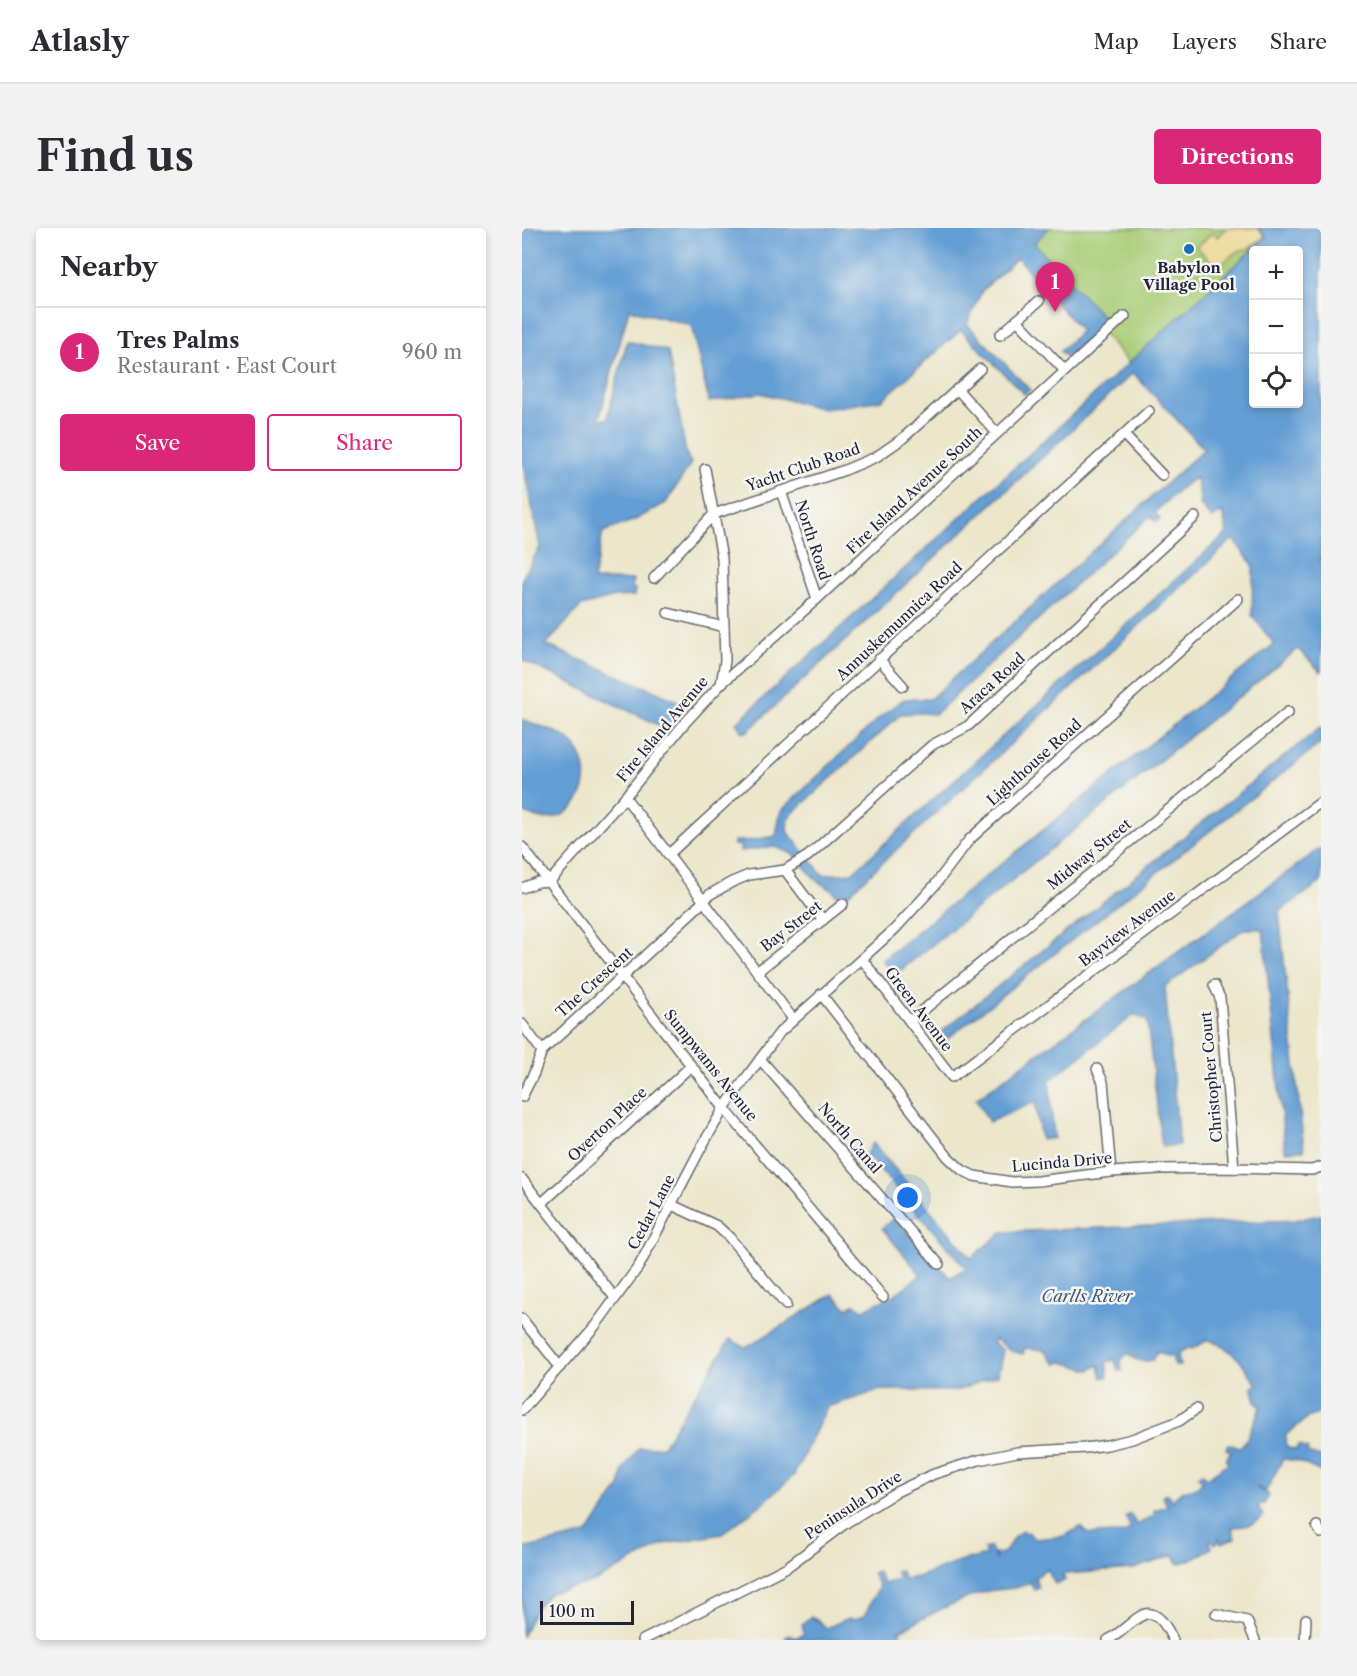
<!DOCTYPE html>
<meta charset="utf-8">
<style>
:root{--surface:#fff;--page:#f2f2f3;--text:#2b2b33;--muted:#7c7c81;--line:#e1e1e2;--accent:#db2777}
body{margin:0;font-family:"Libre Caslon Text",serif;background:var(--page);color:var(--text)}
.controls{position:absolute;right:18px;top:18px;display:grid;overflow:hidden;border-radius:6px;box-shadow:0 3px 9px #0003}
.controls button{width:54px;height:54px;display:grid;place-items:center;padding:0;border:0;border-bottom:2px solid var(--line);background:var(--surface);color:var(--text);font:30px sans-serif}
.scale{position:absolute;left:18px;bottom:15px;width:94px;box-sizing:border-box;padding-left:6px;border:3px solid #22223b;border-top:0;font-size:16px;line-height:21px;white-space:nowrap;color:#22223b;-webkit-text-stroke:4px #f6f6f2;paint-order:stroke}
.you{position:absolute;left:386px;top:970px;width:21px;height:21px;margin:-15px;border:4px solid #fff;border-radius:50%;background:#1a73e8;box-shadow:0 0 0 9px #1a73e833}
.badge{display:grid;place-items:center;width:39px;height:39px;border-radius:50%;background:var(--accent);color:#fff;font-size:20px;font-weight:700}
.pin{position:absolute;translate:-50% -50px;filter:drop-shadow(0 2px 3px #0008)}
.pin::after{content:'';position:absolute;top:32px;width:21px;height:18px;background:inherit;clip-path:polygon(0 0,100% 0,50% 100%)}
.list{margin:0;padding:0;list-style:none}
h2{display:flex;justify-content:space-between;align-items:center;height:78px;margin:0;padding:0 24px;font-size:26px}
h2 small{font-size:20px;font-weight:400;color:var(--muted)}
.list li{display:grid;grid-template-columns:39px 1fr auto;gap:18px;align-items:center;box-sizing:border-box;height:90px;padding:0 24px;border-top:2px solid var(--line)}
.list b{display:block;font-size:22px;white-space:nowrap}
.list p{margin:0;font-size:20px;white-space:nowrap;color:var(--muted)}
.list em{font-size:20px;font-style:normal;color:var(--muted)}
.actions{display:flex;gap:12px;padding:18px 24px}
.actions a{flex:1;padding:14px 0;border:2px solid var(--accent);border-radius:6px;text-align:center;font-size:21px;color:var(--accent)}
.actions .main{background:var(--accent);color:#fff}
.icon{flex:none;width:33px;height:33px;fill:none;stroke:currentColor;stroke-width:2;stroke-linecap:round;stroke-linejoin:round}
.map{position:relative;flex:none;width:799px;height:1412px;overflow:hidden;border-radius:6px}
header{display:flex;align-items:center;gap:36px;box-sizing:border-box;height:84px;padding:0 30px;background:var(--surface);border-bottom:2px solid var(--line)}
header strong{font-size:28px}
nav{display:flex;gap:33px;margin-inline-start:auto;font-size:21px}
.intro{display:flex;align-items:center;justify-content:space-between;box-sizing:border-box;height:144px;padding:0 36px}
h1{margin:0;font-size:42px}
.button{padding:15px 27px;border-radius:6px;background:var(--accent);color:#fff;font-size:21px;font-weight:700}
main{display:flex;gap:36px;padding:0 36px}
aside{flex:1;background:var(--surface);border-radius:6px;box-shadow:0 3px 9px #0003}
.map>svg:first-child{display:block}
.green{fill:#a9cd77;stroke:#667859;stroke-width:1.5}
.sand{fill:#eeda9e;stroke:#887e6c;stroke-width:1.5}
.water{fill:#649ed4;stroke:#436088;stroke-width:1.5;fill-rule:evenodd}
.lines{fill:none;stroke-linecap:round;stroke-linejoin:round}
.minor-casing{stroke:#69676d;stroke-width:12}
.minor{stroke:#fff;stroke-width:9}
.poi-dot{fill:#1f6fb2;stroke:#f6f6f2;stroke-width:2}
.labels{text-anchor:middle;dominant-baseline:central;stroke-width:5;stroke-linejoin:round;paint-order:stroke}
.poi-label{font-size:15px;font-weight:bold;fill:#22223b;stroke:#f6f6f2}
.street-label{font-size:15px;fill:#22223b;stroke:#f6f6f2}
.water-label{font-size:16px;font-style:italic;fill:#3c5478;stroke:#f6f6f2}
</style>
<header>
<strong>Atlasly</strong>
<nav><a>Map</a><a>Layers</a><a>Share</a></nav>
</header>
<div class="intro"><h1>Find us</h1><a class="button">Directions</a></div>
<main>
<aside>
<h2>Nearby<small></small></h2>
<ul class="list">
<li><span class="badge">1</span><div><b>Tres Palms</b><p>Restaurant · East Court</p></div><em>960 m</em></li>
</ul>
<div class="actions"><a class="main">Save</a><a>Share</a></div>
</aside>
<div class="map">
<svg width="799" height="1412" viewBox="0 0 799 1412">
<rect width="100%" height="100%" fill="#f6f6f2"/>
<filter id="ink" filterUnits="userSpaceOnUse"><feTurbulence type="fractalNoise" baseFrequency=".0167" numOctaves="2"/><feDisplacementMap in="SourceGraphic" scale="12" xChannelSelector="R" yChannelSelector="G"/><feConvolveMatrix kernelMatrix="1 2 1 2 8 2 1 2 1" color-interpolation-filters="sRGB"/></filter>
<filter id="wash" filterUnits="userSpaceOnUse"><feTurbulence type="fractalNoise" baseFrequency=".008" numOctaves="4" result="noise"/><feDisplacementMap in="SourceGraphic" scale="24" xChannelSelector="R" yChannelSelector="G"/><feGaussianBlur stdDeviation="1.35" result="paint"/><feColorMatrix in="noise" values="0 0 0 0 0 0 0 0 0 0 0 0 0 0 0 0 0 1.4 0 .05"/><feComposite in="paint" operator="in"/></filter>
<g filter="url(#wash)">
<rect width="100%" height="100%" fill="#ece6cb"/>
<polygon class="green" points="527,0 736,0 744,9 607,135 576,100 582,92 512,15"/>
<path class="sand" d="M704 0H735L743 8 726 21C712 21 706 33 694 39L675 19 691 4 695 9Z"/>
<g class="water">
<polygon points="0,0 527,0 512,15 583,91 576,100 577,102 544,129 538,123 559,103 495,30 460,63 445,96 508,162 502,166 439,102 360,172 302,181 238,165 187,174 169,97 107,81 77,191 85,191 105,113 146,123 164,225 169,235 144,275 113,292 81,304 71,352 111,352 110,359 113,361 112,368 93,369 59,378 24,417 163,476 143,500 0,432 0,351 18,319 0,231"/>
<path d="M736 0H799V444L776 421 373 747 360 732 752 416 730 387 731 337 711 311 320 672 310 662 295 653 271 626 253 619 218 623 219 618 212 617V613H226L254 608 258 584 358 489 382 471H408L682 221 611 145 225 504H221L214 495 744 9ZM732 22H776V176H732ZM674 250 679 272 677 275 690 291 700 284 705 305 330 645 301 647 265 603 266 592 270 586 379 486 398 485 413 486 419 481 627 289H630L634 294 638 291 634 286V283L665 255Z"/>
<path d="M0 491C13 497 38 503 47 512 87 549 47 613 0 583Z"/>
<polygon points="799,499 799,515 425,811 419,804"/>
<polygon points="799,620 799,654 757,684 782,922 763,923 741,701 722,701 643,759 657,917 640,919 625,792 612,787 527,853 532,910 519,912 513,874 467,894 454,871"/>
<path d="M351 915 449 1030 480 1004 773 992 799 987V1185L785 1190 764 1207V1219L774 1222 776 1217 786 1221 785 1225 799 1229V1244L776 1233 761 1231 744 1263 734 1259 747 1267 742 1276 739 1275 736 1279 741 1288C734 1297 721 1299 710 1299L713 1310 699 1315 697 1309 696 1315 693 1316 689 1312 687 1313 690 1320 671 1331 656 1336 652 1327 612 1341 543 1346 541 1347 543 1352 533 1356 525 1341 513 1350 517 1360 512 1362 508 1354C494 1364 478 1359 463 1364 438 1371 400 1390 377 1403L381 1412H263L265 1407 267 1406 273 1410 282 1406 280 1397 288 1389 297 1393 304 1400 327 1390 333 1391 342 1388 357 1358 350 1345 355 1343 362 1356 377 1351 374 1343 378 1342 382 1351 395 1349 448 1330 449 1331 464 1327 462 1321 468 1319 474 1332 472 1326 482 1325 492 1309 501 1302 502 1305 506 1304 513 1311 543 1308 558 1299 567 1306 602 1305 609 1300 603 1289 608 1286 615 1297 633 1287 631 1283 645 1278 641 1268 646 1266 650 1273 659 1263 671 1261 681 1254 676 1248 680 1245 685 1250 706 1235 704 1231 709 1223 704 1221 706 1216 718 1220 725 1210 739 1178 735 1176 730 1159 735 1157C722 1136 710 1119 686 1112L670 1121 665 1120 656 1126 658 1138H653L650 1128H645L636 1123 631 1132C620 1134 614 1134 606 1125L599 1132 600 1143H596L593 1132 584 1134 586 1149 580 1150 577 1137 568 1142 540 1134 534 1136 523 1122 503 1120 501 1126 490 1123 473 1111 471 1115 481 1122 476 1147 434 1163 359 1162 305 1179 272 1247 240 1276 200 1306 142 1316 72 1354 28 1365 14 1379 0 1409V1321L65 1306 98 1259 101 1242 117 1220 141 1218 208 1111 224 1120 311 1066 325 1080 332 1076 341 1082 372 1067 399 1047 360 1000 373 989 428 1050 444 1040 344 926Z"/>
</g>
</g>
<g filter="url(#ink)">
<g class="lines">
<g class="minor-casing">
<g id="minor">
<polyline points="495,92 543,143"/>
<polyline points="478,107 517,73"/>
<polyline points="435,161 475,205"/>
<polyline points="602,207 640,247"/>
<polyline points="259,263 295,371"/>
<polyline points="132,350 192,286 323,242 354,229 380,211 458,141"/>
<polyline points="146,385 202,399"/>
<polyline points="357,431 381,458"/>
<polyline points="199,456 295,371 603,88"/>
<polyline points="103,569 271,791"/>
<polyline points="0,619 202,880 361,1069"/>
<polyline points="147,626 627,183"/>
<polyline points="263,642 301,692"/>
<polyline points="0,660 16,654 28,653 103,569 161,497 199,456 203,433 200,330 183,241"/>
<polyline points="340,731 430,849 799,574"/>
<polyline points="236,743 321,676"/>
<polyline points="692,757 698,770 712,940"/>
<polyline points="299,766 426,929 440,942 452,948 490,954 516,953 589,944 638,941 712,940 790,942 799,939"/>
<polyline points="388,793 766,484"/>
<polyline points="0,796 20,823"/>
<polyline points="238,831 417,1036"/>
<polyline points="575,841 581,854 589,944"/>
<polyline points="0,869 12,845 20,823 182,673 187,667 210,654 227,647 263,642 286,628 410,517 446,498 673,289"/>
<polyline points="0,951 93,1070"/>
<polyline points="20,975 169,838"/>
<polyline points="150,977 195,998 207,1009 264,1077"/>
<polyline points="0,1091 38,1139"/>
<polyline points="0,1182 73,1098 117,1038 180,918 202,880 258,804 373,701 413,657 447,612 716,371"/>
<polyline points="795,1298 799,1305"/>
<polyline points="694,1386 725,1393 733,1412"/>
<polyline points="121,1412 265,1339 324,1295 374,1264 412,1246 457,1232 495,1224 563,1220 585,1217 610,1211 657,1193 674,1181"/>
<path d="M586 1412C614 1397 628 1361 651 1412"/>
<polyline points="783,1412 784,1391"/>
</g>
</g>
<use href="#minor" class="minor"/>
</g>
</g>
<circle class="poi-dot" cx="667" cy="21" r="6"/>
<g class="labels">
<g class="poi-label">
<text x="667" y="39">Babylon<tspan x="667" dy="17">Village Pool</tspan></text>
</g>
<g class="street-label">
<text transform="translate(281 239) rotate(-19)">Yacht Club Road</text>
<text transform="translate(392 262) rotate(-43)">Fire Island Avenue South</text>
<text transform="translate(291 312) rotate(72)">North Road</text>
<text transform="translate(377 393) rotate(-43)">Annuskemunnica Road</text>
<text transform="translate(470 455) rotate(-42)">Araca Road</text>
<text transform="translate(140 501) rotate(-50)">Fire Island Avenue</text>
<text transform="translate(512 534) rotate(-42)">Lighthouse Road</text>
<text transform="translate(567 626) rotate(-39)">Midway Street</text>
<text transform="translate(269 698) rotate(-38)">Bay Street</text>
<text transform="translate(605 700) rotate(-37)">Bayview Avenue</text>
<text transform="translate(72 754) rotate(-42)">The Crescent</text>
<text transform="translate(397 781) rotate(53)">Green Avenue</text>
<text transform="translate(189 837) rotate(51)">Sumpwams Avenue</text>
<text transform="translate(689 849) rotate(-95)">Christopher Court</text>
<text transform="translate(85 896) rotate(-43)">Overton Place</text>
<text transform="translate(328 910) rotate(49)">North Canal</text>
<text transform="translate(540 934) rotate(-5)">Lucinda Drive</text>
<text transform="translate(129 984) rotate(-62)">Cedar Lane</text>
<text transform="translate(331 1277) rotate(-33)">Peninsula Drive</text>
</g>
<g class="water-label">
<text x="565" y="1068">Carlls River</text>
</g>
</g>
</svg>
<div class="controls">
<button>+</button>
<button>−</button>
<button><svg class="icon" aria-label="locate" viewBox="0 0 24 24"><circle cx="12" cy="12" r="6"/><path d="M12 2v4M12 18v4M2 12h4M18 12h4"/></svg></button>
</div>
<div class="scale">100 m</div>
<div class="you"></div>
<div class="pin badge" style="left:533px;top:84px">1</div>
</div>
</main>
